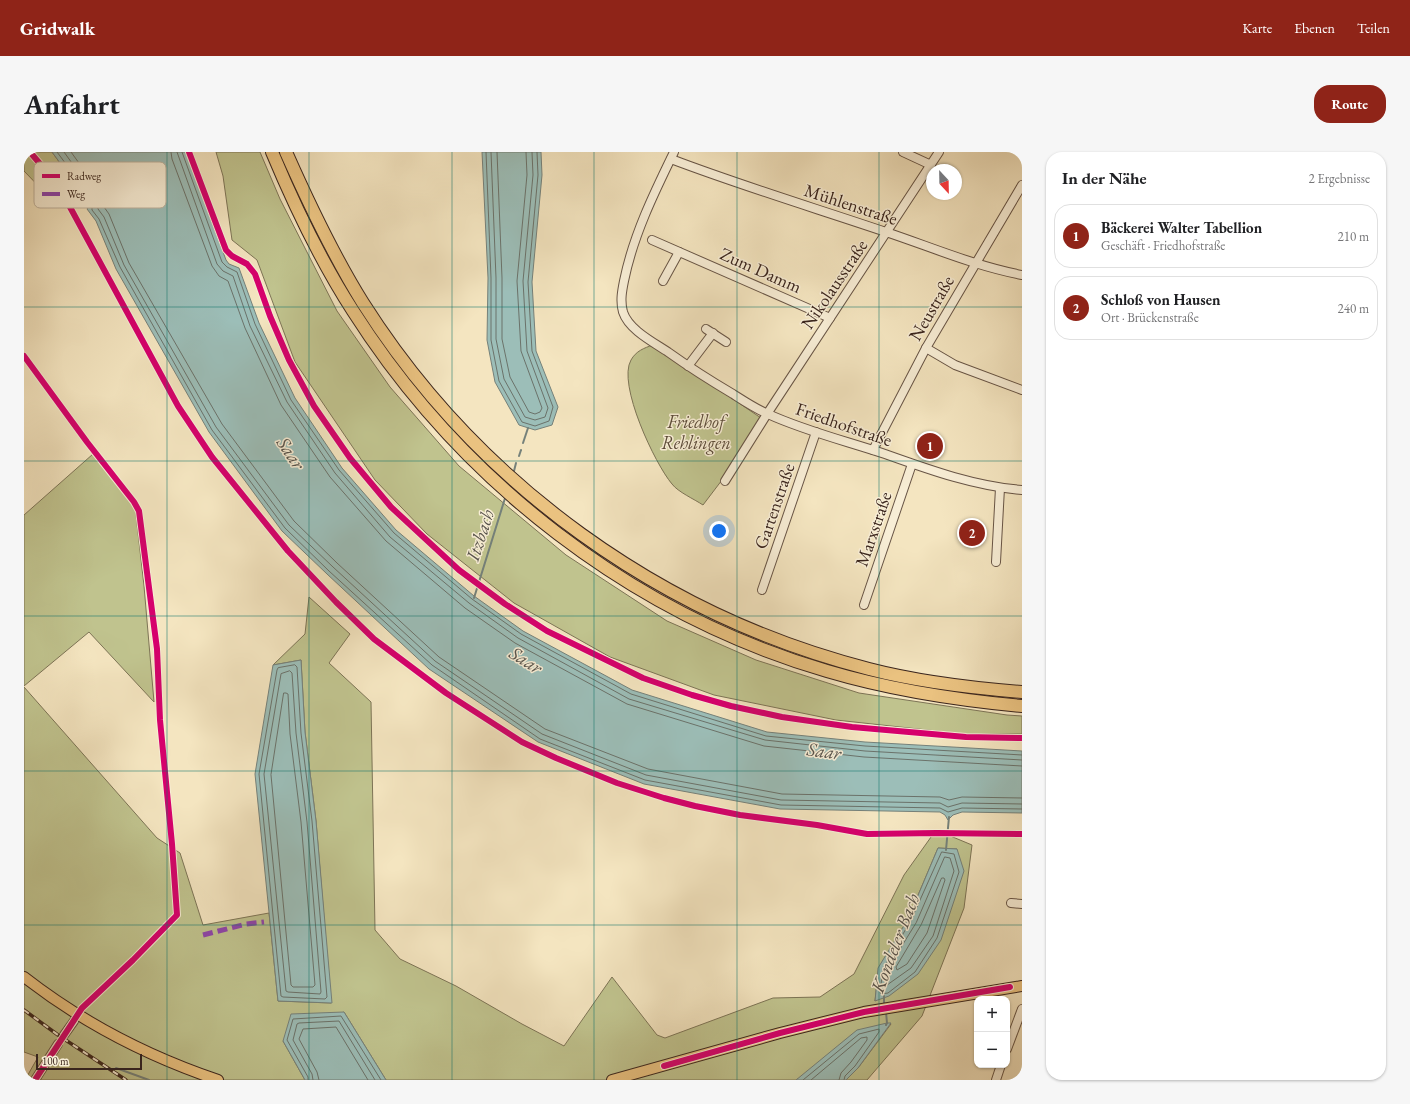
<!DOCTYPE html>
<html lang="de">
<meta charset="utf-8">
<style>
:root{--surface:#fff;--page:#f6f6f6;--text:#202124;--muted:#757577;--line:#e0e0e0;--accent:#8f2418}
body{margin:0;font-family:"EB Garamond",serif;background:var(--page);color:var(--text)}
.controls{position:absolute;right:12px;bottom:12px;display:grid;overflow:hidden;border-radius:8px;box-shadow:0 1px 3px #0004}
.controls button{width:36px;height:36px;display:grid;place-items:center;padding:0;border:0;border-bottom:1px solid var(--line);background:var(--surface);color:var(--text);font:20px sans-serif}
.compass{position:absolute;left:902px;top:12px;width:36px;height:36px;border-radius:50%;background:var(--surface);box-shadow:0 1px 3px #0004;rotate:158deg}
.scale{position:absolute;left:12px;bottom:10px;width:106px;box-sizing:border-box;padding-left:4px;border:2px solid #3a251d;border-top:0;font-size:11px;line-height:14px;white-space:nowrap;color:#3a251d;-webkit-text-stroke:3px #f8eed6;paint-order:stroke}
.you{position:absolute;left:695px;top:379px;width:14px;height:14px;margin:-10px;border:3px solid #fff;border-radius:50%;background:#1a73e8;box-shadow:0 0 0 6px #1a73e833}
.badge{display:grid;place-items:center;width:26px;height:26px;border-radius:50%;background:var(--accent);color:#fff;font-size:13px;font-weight:700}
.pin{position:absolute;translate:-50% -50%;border:2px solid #fff;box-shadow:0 1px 4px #0006}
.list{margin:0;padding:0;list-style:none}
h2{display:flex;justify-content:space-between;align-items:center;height:52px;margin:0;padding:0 16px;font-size:17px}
h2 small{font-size:13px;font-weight:400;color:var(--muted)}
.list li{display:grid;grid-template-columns:26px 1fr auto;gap:12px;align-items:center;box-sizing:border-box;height:64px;margin:0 8px 8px;padding:0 8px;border:1px solid var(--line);border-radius:16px}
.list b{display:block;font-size:15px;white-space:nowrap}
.list p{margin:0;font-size:13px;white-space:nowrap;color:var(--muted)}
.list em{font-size:13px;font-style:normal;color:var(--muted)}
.map{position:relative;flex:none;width:998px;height:928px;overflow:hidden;border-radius:16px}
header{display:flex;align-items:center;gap:24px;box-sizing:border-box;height:56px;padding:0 20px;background:var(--accent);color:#fff}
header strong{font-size:19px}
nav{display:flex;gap:22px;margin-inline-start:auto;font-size:14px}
.intro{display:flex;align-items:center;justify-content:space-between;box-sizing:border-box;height:96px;padding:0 24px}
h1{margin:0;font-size:28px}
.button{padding:10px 18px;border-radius:16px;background:var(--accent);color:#fff;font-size:14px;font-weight:700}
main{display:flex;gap:24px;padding:0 24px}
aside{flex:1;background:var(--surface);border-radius:16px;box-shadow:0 1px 3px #0004}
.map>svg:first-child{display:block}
.green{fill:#c0c38e;stroke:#7d7456;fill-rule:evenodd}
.water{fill:#9cbeb8;stroke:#75817a}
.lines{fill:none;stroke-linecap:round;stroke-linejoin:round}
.shore{stroke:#6b726a;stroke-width:1}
.stream{stroke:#75817a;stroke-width:2}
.minor-casing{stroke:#685546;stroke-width:10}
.major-casing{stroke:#3a251d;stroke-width:12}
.highway-casing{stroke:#3a251d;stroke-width:14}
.minor{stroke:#f8eed6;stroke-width:8}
.major{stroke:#eac280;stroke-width:10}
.highway{stroke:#eac280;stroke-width:12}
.rail-casing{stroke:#3a251d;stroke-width:3.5}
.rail{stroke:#f8eed6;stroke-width:2;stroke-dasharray:6;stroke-linecap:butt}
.quiet{stroke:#8e44ad;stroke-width:5;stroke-dasharray:10 5;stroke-linecap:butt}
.cycleway-casing{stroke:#f8eed6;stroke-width:8}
.cycleway{stroke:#d6006c;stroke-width:6}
.grid{fill:none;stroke:#0f766e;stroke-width:1;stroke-opacity:0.55}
.labels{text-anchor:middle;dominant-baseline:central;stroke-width:3;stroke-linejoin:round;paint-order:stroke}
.street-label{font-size:18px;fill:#3a251d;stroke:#f8eed6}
.park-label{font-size:18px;font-style:italic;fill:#5c4c39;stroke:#f8eed6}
.water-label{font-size:19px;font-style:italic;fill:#57534c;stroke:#f8eed6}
.key{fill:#f8eed6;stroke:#bfb29e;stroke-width:1}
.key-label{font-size:11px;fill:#3a251d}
</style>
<header>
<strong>Gridwalk</strong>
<nav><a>Karte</a><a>Ebenen</a><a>Teilen</a></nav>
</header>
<div class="intro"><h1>Anfahrt</h1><a class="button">Route</a></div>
<main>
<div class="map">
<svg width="998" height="928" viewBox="0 0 998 928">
<rect width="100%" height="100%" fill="#f4e5c0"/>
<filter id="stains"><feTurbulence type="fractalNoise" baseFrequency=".005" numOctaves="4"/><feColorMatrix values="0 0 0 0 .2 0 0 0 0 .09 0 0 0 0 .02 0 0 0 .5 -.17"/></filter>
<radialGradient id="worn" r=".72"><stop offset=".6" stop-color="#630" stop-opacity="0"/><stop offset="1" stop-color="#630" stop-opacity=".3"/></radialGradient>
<g class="green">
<polygon points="0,0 28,0 55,37 27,47 0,19"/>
<polygon points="192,0 236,0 256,47 313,159 366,235 435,314 542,403 643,469 732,508 835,541 983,563 998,564 998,582 940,582 812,568 690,543 586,505 490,451 403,382 351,328 271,210 233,108 208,88 199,24"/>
<path d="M629 193 737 266 698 328 679 353C670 347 654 340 648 332 631 312 593 232 607 208 612 199 620 196 629 193Z"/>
<polygon points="69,302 110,345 120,434 130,550 65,480 0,534 0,363"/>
<path d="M285 445 326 482 305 511 347 550 351 778 376 807 432 834 498 872 540 894 588 825 633 883 641 886 749 846 796 845 830 822 880 723 912 678 948 693 940 756 898 864 843 928H822L834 916 867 872 772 928H362L320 860 259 889 281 928H1L14 905 0 900V535L133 686 156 701 179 773 245 761 254 849 307 851 292 669 281 580 277 508 249 513 281 482ZM914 696 933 697 851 849 855 816 884 767Z"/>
</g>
<g class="water">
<polygon points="28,0 162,0 202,108 205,112 215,116 235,171 271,246 318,316 372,378 450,444 499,479 608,538 743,580 841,590 998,599 998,661 938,660 929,663 924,668 921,663 916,660 756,657 620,632 514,590 405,517 303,422 258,379 185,280 92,117 72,69 63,57 65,54 55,37"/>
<polygon points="458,0 517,0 518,23 508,130 512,199 534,255 528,273 511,278 495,273 471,230 463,188 464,126"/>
<polygon points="277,508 281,580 292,669 308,851 254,849 231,622 249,513"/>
<polygon points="914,696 933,697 940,719 917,788 894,822 865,844 851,849 854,816 884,767"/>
<polygon points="320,860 362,928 281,928 259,889 267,862"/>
<polygon points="863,871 867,871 834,916 822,928 772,928 833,878"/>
</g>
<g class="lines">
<g class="shore">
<polyline points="33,0 59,35 68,51 68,58 75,67 96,115 188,278 261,376 305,419 408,513 516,587 621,628 757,653 916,656 924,660 938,656 998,657"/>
<polyline points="40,0 63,32 73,49 74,57 80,65 100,113 192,275 265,373 309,415 411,509 518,582 622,623 757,648 916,651 924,655 938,651 998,652"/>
<polyline points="47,0 68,29 78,46 80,55 85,62 105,111 198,272 270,369 313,411 415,505 521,577 624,617 758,642 916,645 925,648 938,645 998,646"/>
<polyline points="147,0 148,7 188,114 195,124 204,129 221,176 257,253 306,325 362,389 441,456 491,491 603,552 740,594 840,605 998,614"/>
<polyline points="153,0 193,112 199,119 209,124 226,174 263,250 311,321 366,385 445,451 494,486 605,547 741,588 841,599 998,608"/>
<polyline points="158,0 198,110 203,115 213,120 231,172 267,248 315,318 370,381 448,447 497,482 607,542 742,584 841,594 998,603"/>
<polyline points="462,0 467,126 467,188 475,229 498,270 511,274 525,269 529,255 508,199 504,130 514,23 513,0"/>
<polyline points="467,0 472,126 472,187 480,227 501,265 511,268 521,265 524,256 503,199 499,129 509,23 508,0"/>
<polyline points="473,0 478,126 478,187 486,225 505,260 511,262 516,260 518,256 497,199 493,129 503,23 502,0"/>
<polygon points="271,513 273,515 277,581 288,669 303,845 301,847 259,845 257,844 235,622 253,518 254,516"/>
<polygon points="266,519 268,521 272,581 283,670 297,840 296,842 264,840 262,839 240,622 257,522"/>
<polygon points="260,541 262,541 264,542 266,582 277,670 291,833 289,835 269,835 267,833 247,623"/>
<polygon points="918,700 930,702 935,720 913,786 891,820 864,841 857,842 856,840 859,817 887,768"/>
<polygon points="921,705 926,706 930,719 909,784 887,816 863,833 862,832 863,818 892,771"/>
<polygon points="918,726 920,726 921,728 903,781 883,812 873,818 872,815 897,773"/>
<polyline points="284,928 284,925 263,888 269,867 317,864 357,928"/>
<polyline points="289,928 288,922 269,888 273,872 275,871 315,869 351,928"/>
<polyline points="295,928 293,920 275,887 279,877 312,875 344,928"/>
<polyline points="779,928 835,882 855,877 855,880 831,914 821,924 820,928"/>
<polyline points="787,928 837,886 843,885 843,888 827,910 817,921 815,928"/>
</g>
<g class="stream">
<polyline points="499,291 504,276"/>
<polyline points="495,304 497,298"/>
<polyline points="490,319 492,311"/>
<polyline points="450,446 482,343"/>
<polyline points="922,698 925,665"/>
<polyline points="860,844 860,853"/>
<polyline points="862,860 863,871 862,873"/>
<polyline points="92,916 125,928"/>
</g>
<g class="minor-casing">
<g id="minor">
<path d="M650 0C630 41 609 84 600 129 598 139 596 149 599 160 605 178 629 190 644 200 665 215 687 229 709 242 720 249 732 257 744 262 781 279 822 289 861 302 906 318 950 334 998 338"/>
<polyline points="879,0 907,13"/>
<path d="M647 7C718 34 791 56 862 80 907 95 951 114 998 123"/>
<polyline points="628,88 806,166"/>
<polyline points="639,129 655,100"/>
<polyline points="682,177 702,190"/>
<polyline points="902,196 931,213 998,238"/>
<polyline points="664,214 689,181"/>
<polyline points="849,298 902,196 998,33"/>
<polyline points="701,329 743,262 915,0"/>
<polyline points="972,410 976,336"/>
<polyline points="738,438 792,280"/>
<polyline points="840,453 888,312"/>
<polyline points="987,751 998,752"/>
<polyline points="40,883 50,869"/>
<polyline points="983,897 998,857"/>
<polyline points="11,928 34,892"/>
<polyline points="972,928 977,913"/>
</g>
</g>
<g class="major-casing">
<g id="major">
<path d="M0 825C59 871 123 904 194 928"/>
<polyline points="588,928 756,881 840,860 998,834"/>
</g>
</g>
<g class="highway-casing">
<g id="highway">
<path d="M248 0C271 55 296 108 329 159 438 330 608 462 803 519 867 538 932 548 998 554"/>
<path d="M262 0C285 52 309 103 339 151 454 332 637 464 845 517 895 530 947 536 998 540"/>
</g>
</g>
<use href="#minor" class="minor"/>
<use href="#major" class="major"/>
<use href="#highway" class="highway"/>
<g class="rail-casing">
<polyline id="rail" points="0,858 34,883 102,928"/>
</g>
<use href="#rail" class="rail"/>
<polyline class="quiet" points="179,783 222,772 240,770"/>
<g class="cycleway-casing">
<g id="cycleway">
<polyline points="6,0 34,33 154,254 188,305 264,399 312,450 350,487 422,541 498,590 532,606 593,631 640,646 671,654 716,663 793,673 843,682 913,681 998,682"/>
<polyline points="165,0 202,98 208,104 223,112 231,122 246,164 265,208 290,254 326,306 367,355 435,418 481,452 523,479 619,526 668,543 707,554 758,565 828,575 942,585 998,586"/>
<polyline points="0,204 63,290 110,350 115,359 133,497 136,568 148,692 153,763 109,808 58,856 11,928"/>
<polyline points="640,914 756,881 840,860 986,835"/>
</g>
</g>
<use href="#cycleway" class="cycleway"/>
</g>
<path class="grid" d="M143 0V928M285 0V928M428 0V928M570 0V928M713 0V928M855 0V928M0 155H998M0 309H998M0 464H998M0 619H998M0 773H998"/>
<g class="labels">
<g class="street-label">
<text transform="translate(827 52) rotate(18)">Mühlenstraße</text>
<text transform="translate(737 118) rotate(24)">Zum Damm</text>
<text transform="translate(810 132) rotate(-56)">Nikolausstraße</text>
<text transform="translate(907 156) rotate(-60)">Neustraße</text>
<text transform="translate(820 272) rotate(19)">Friedhofstraße</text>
<text transform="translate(750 354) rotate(-71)">Gartenstraße</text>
<text transform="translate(849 377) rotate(-71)">Marxstraße</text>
</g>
<g class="park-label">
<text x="672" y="269">Friedhof<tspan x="672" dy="21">Rehlingen</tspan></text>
</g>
<g class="water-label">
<text transform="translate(267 301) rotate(56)">Saar</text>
<text transform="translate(456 383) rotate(-72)">Itzbach</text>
<text transform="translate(502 508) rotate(32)">Saar</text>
<text transform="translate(800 599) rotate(7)">Saar</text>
<text transform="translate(871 791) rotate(-69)">Kondeler Bach</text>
</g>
</g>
<rect x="10" y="10" width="132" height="46" rx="6" class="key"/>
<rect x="18" y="22" width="18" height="4" fill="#d6006c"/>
<rect x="18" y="40" width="18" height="4" fill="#8e44ad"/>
<g class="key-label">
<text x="43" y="28">Radweg</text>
<text x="43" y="46">Weg</text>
</g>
<rect width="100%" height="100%" filter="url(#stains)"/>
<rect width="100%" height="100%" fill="url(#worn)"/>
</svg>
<div class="controls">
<button>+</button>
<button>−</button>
</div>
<svg class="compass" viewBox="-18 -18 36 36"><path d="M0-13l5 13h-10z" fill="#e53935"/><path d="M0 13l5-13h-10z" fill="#757577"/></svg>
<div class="scale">100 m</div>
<div class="you"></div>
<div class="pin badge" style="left:906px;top:294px">1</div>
<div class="pin badge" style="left:948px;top:381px">2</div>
</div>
<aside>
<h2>In der Nähe<small>2 Ergebnisse</small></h2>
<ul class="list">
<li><span class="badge">1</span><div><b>Bäckerei Walter Tabellion</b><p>Geschäft · Friedhofstraße</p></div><em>210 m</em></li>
<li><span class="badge">2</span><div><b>Schloß von Hausen</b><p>Ort · Brückenstraße</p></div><em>240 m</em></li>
</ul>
</aside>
</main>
